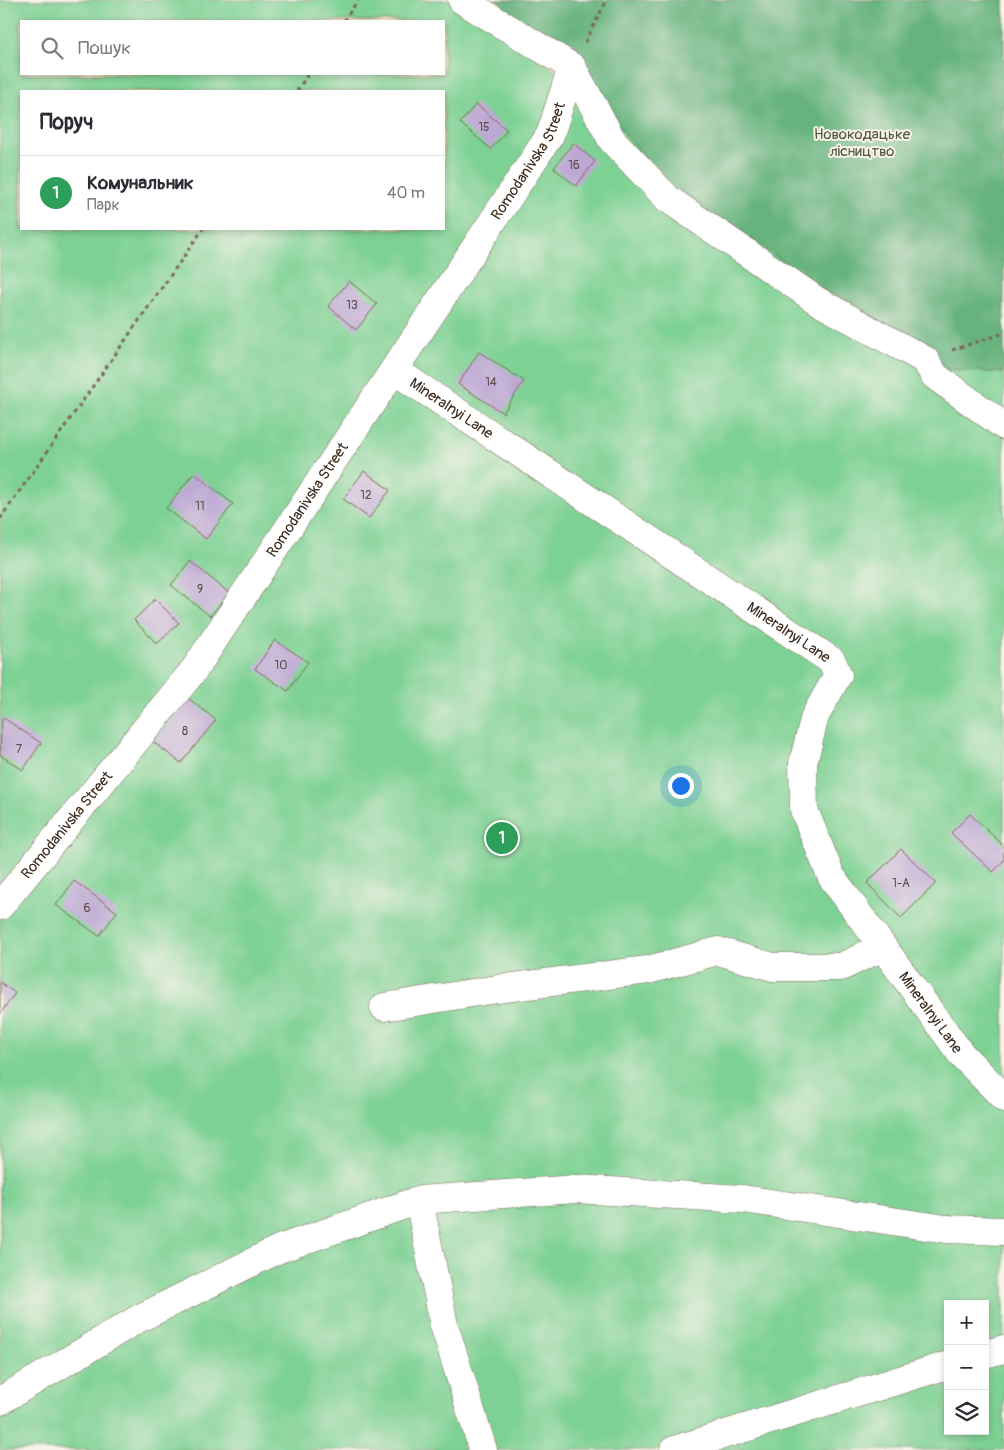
<!DOCTYPE html>
<html lang="uk">
<meta charset="utf-8">
<style>
:root{--surface:#fff;--page:#f2f2f3;--text:#2b2b33;--muted:#7c7c81;--line:#e1e1e2;--accent:#1f6fb2}
body{margin:0;font-family:Pangolin,sans-serif;background:var(--page);color:var(--text)}
.controls{position:absolute;right:15px;bottom:15px;display:grid;overflow:hidden;border-radius:0px;box-shadow:0 2px 8px #0003}
.controls button{width:45px;height:45px;display:grid;place-items:center;padding:0;border:0;border-bottom:1px solid var(--line);background:var(--surface);color:var(--text);font:25px sans-serif}
.you{position:absolute;left:680px;top:785px;width:18px;height:18px;margin:-12px;border:4px solid #fff;border-radius:50%;background:#1a73e8;box-shadow:0 0 0 8px #1a73e833}
.badge{display:grid;place-items:center;width:32px;height:32px;border-radius:50%;background:var(--accent);color:#fff;font-size:16px;font-weight:700}
.pin{position:absolute;translate:-50% -50%;border:2px solid #fff;box-shadow:0 1px 5px #0006}
.list{margin:0;padding:0;list-style:none}
h2{display:flex;justify-content:space-between;align-items:center;height:65px;margin:0;padding:0 20px;font-size:21px}
h2 small{font-size:16px;font-weight:400;color:var(--muted)}
.list li{display:grid;grid-template-columns:32px 1fr auto;gap:15px;align-items:center;box-sizing:border-box;height:75px;padding:0 20px;border-top:1px solid var(--line)}
.list b{display:block;font-size:19px;white-space:nowrap}
.list p{margin:0;font-size:16px;white-space:nowrap;color:var(--muted)}
.list em{font-size:16px;font-style:normal;color:var(--muted)}
.icon{flex:none;width:28px;height:28px;fill:none;stroke:currentColor;stroke-width:2;stroke-linecap:round;stroke-linejoin:round}
.map{position:relative;flex:none;width:1004px;height:1450px;overflow:hidden}
.search{position:absolute;background:var(--surface);box-shadow:0 2px 8px #0003;left:20px;top:20px;width:425px;height:55px;display:flex;align-items:center;gap:12px;box-sizing:border-box;padding:0 18px;border-radius:0px;color:var(--muted);font-size:19px}
.panel{position:absolute;background:var(--surface);box-shadow:0 2px 8px #0003;left:20px;top:90px;width:425px;height:140px;border-radius:0px}
.map>svg:first-child{display:block}
.green{fill:#7ed194;stroke:#5c7e59;fill-rule:evenodd}
.forest{fill:#66b37e;stroke:#506e4e}
.building{fill:#bda8d4}
.lines{fill:none;stroke-linecap:round;stroke-linejoin:round}
.minor-casing{stroke:#7b6957;stroke-width:29}
.path{stroke:#7b6957;stroke-width:3;stroke-dasharray:4 4;stroke-linecap:butt}
.minor{stroke:#fff;stroke-width:28}
.labels{text-anchor:middle;dominant-baseline:central;stroke-width:4;stroke-linejoin:round;paint-order:stroke}
.number-label{font-size:12px;fill:#5c4a4c}
.park-label{font-size:15px;fill:#4c543c;stroke:#f7f3e8}
.street-label{font-size:15px;fill:#3b2a1e;stroke:#f7f3e8}
</style>
<div class="map">
<svg width="1004" height="1450" viewBox="0 0 1004 1450">
<rect width="100%" height="100%" fill="#f7f3e8"/>
<filter id="ink" filterUnits="userSpaceOnUse"><feTurbulence type="fractalNoise" baseFrequency=".02" numOctaves="2"/><feDisplacementMap in="SourceGraphic" scale="10" xChannelSelector="R" yChannelSelector="G"/><feConvolveMatrix kernelMatrix="1 2 1 2 8 2 1 2 1" color-interpolation-filters="sRGB"/></filter>
<filter id="wash" filterUnits="userSpaceOnUse"><feTurbulence type="fractalNoise" baseFrequency=".0096" numOctaves="4" result="noise"/><feDisplacementMap in="SourceGraphic" scale="20" xChannelSelector="R" yChannelSelector="G"/><feGaussianBlur stdDeviation="1.12" result="paint"/><feColorMatrix in="noise" values="0 0 0 0 0 0 0 0 0 0 0 0 0 0 0 0 0 1.4 0 .05"/><feComposite in="paint" operator="in"/></filter>
<g filter="url(#wash)">
<rect width="100%" height="100%" fill="#f2dec1"/>
<path class="green" d="M0 0H462L947 369 1004 373V1450H0ZM21 21H444V74H21ZM21 91H444V229H21ZM948 1304H985V1431H948Z"/>
<polygon class="forest" points="462,0 1004,0 1004,373 947,369 925,360 657,174 572,67"/>
<g id="blocks">
<g class="building">
<polygon points="476,104 507,130 491,149 460,123"/>
<polygon points="573,143 595,161 576,186 554,168"/>
<polygon points="349,281 377,304 356,330 328,306"/>
<polygon points="479,352 524,381 503,413 458,384"/>
<polygon points="364,471 390,490 369,518 343,499"/>
<polygon points="194,473 233,504 206,539 166,508"/>
<polygon points="190,561 229,593 210,616 171,585"/>
<polygon points="155,599 179,623 157,644 134,620"/>
<polygon points="275,640 308,662 288,691 255,669"/>
<polygon points="188,698 216,720 181,763 153,742"/>
<polygon points="2,717 41,743 23,770 0,755"/>
<polygon points="970,814 1004,846 1004,860 993,872 951,833"/>
<polygon points="901,849 936,883 901,918 867,883"/>
<polygon points="74,881 117,912 99,936 56,905"/>
<polygon points="0,982 15,993 0,1014"/>
</g>
</g>
</g>
<g filter="url(#ink)">
<use href="#blocks" fill-opacity="0" stroke="#7b6957" stroke-width="1"/>
<g class="lines">
<g class="minor-casing">
<g id="minor">
<polyline points="462,0 572,67 612,140 668,199 819,302 925,360 935,376 1004,426"/>
<path id="s1" d="M394 370 832 661 838 675 815 716 803 763 804 810 831 876 961 1054 1004 1098"/>
<path id="s2" d="M0 906 194 670 550 135 572 67"/>
<polyline points="384,1007 497,989 648,970 718,951 773,967 841,967 882,947"/>
<polyline points="419,1200 444,1325 483,1450"/>
<polyline points="985,1354 1004,1349"/>
<polyline points="0,1401 138,1319 279,1249 419,1200 576,1189 743,1199 946,1229 1004,1231"/>
<polyline points="674,1450 948,1365"/>
</g>
</g>
<g class="path">
<polyline points="344,21 358,0"/>
<polyline points="585,42 607,0"/>
<polyline points="297,91 308,74"/>
<polyline points="952,350 1004,333"/>
<polyline points="0,519 203,229"/>
</g>
<use href="#minor" class="minor"/>
</g>
</g>
<g class="labels">
<g class="number-label">
<text x="484" y="127">15</text>
<text x="574" y="165">16</text>
<text x="352" y="305">13</text>
<text x="491" y="382">14</text>
<text x="366" y="495">12</text>
<text x="200" y="506">11</text>
<text x="200" y="589">9</text>
<text x="281" y="665">10</text>
<text x="185" y="731">8</text>
<text x="19" y="749">7</text>
<text x="901" y="883">1-А</text>
<text x="87" y="908">6</text>
</g>
<g class="park-label">
<text x="862" y="134">Новокодацьке<tspan x="862" dy="17">лісництво</tspan></text>
</g>
<g class="street-label">
<text stroke="none"><textPath href="#s2" startOffset="915">Romodanivska Street</textPath></text>
<text stroke="none"><textPath href="#s1" startOffset="69">Mineralnyi Lane</textPath></text>
<text stroke="none"><textPath href="#s2" startOffset="510">Romodanivska Street</textPath></text>
<text stroke="none"><textPath href="#s1" startOffset="474">Mineralnyi Lane</textPath></text>
<text stroke="none"><textPath href="#s2" startOffset="105">Romodanivska Street</textPath></text>
<text stroke="none"><textPath href="#s1" startOffset="924">Mineralnyi Lane</textPath></text>
</g>
</g>
</svg>
<div class="controls">
<button>+</button>
<button>−</button>
<button><svg class="icon" aria-label="layers" viewBox="0 0 24 24"><path d="M12 4l9 5-9 5-9-5zM3 14l9 5 9-5"/></svg></button>
</div>
<div class="you"></div>
<div class="pin badge" style="left:502px;top:838px;background:#2e9e5b">1</div>
<div class="search"><svg class="icon" aria-label="search" viewBox="0 0 24 24"><circle cx="10" cy="10" r="6"/><path d="M15 15l6 6"/></svg>Пошук</div>
<section class="panel">
<h2>Поруч<small></small></h2>
<ul class="list">
<li><span class="badge" style="background:#2e9e5b">1</span><div><b>Комунальник</b><p>Парк</p></div><em>40 m</em></li>
</ul>
</section>
</div>
